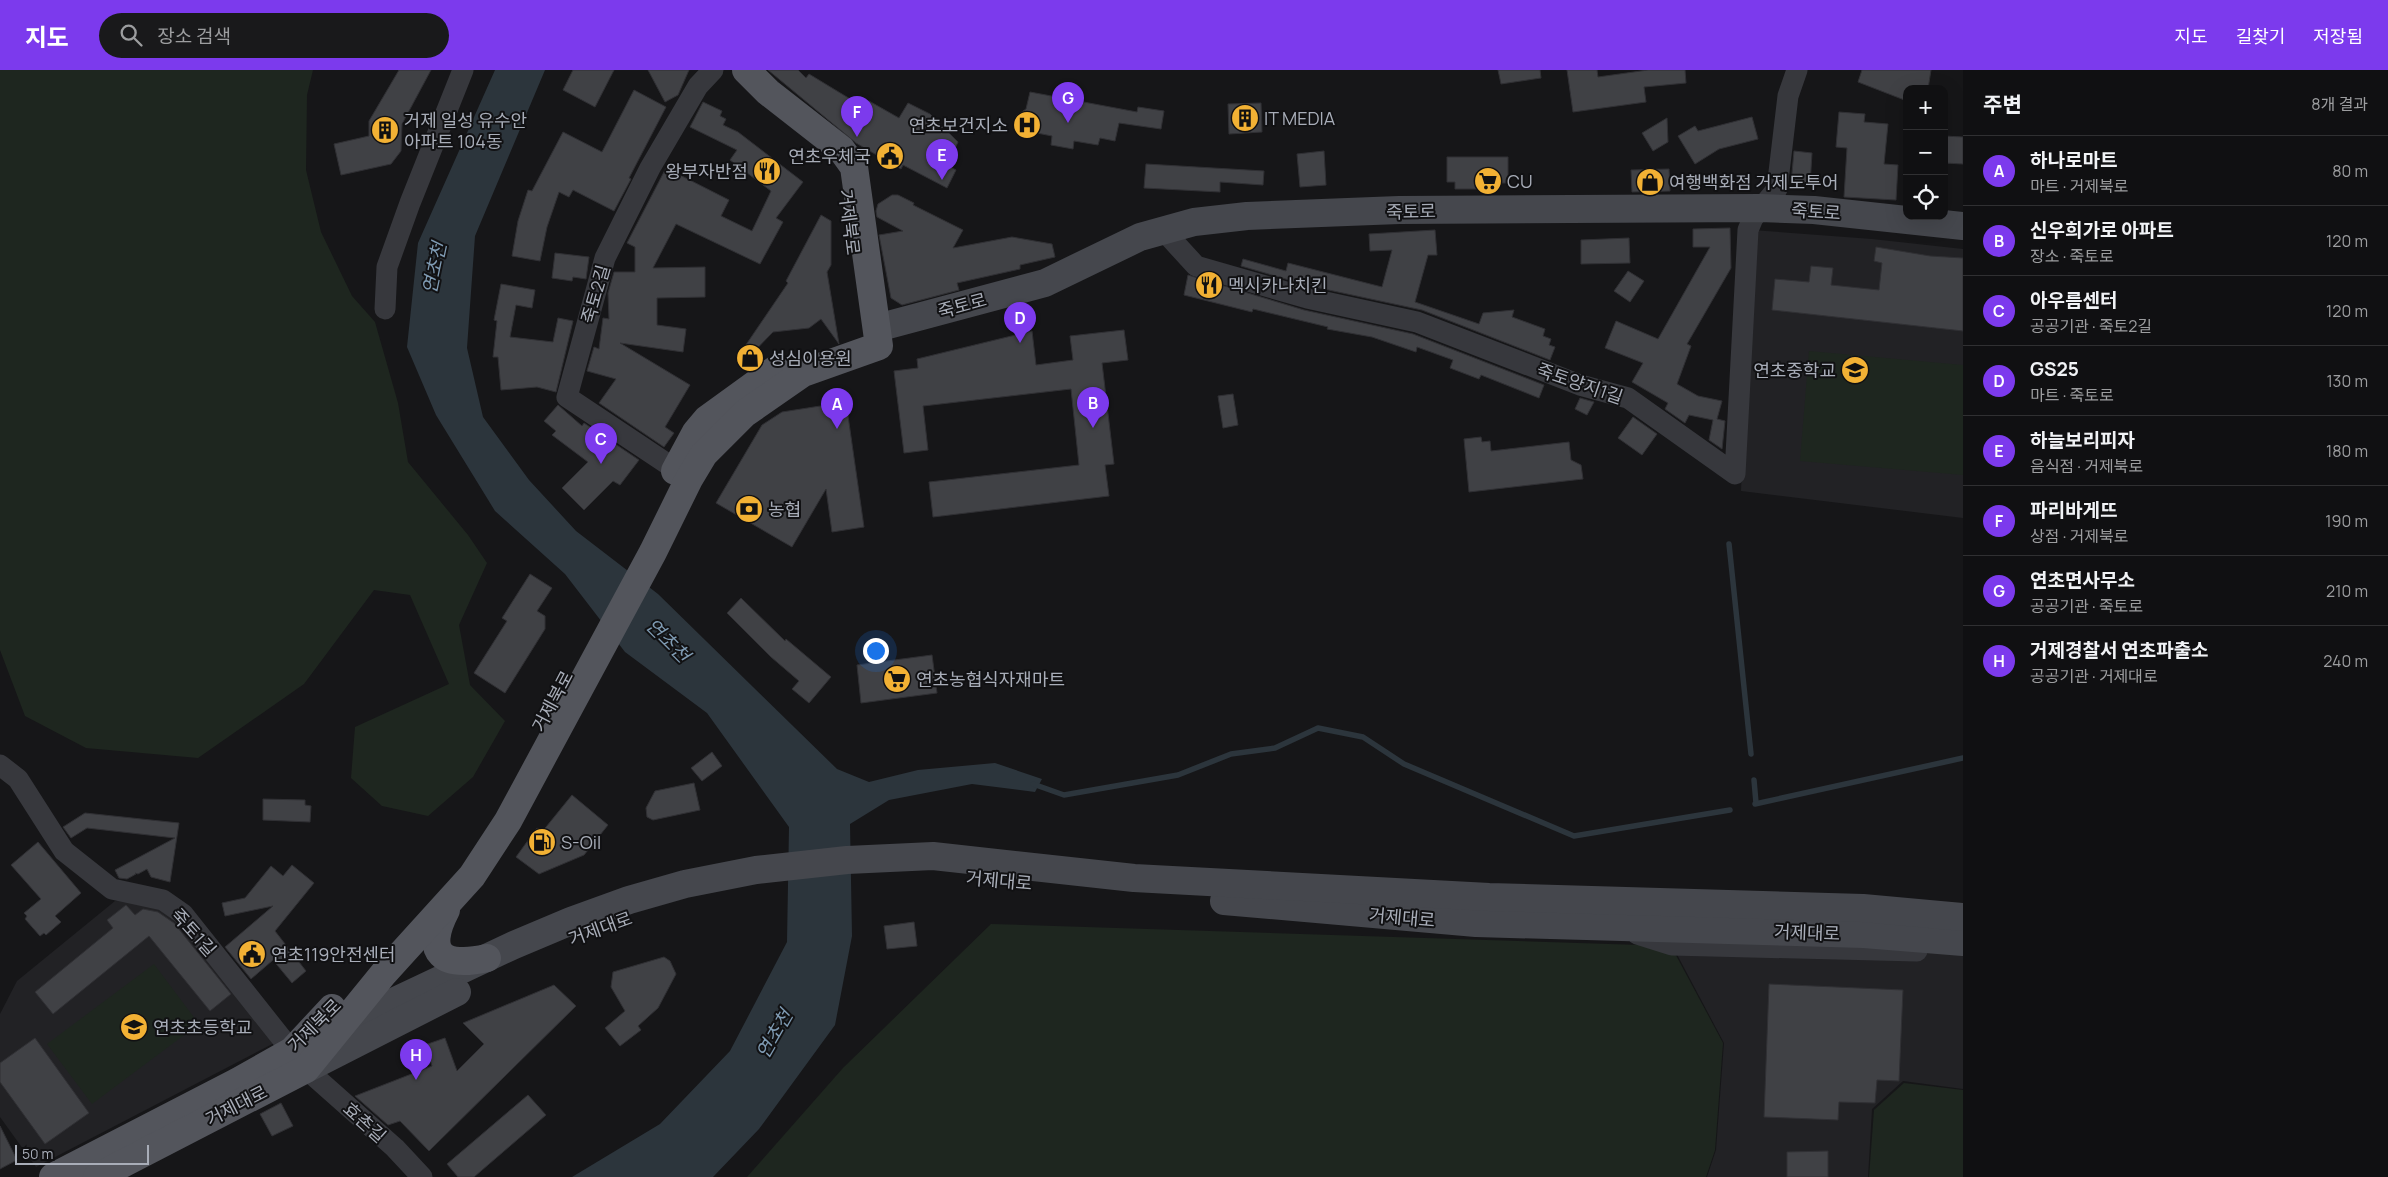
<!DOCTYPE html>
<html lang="ko">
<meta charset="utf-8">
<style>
:root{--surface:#101012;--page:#19191b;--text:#f1f3f6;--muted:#9c9d9f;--line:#303032;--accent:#7c3aed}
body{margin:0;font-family:Manrope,"Noto Sans KR",sans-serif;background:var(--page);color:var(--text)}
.controls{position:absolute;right:15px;top:15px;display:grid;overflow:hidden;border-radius:10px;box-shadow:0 5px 20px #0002}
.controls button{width:45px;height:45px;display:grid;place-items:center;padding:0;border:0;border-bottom:1px solid var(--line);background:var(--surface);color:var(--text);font:25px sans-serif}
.scale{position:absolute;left:15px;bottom:12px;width:134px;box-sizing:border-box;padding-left:5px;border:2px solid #a8adb8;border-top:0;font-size:14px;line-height:18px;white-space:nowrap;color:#a8adb8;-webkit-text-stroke:4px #111113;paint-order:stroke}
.you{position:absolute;left:875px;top:580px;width:18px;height:18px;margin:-12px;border:4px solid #fff;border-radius:50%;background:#1a73e8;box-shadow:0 0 0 8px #1a73e833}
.badge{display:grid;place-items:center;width:32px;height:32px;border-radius:50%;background:var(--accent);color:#fff;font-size:16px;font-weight:700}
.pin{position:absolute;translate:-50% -41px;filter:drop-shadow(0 1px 2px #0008)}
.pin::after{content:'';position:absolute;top:26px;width:18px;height:15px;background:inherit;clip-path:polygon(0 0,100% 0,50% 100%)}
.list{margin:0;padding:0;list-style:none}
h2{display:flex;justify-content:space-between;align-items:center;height:65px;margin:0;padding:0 20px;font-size:21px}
h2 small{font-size:16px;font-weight:400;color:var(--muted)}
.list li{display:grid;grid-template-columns:32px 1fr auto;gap:15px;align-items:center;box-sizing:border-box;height:70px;padding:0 20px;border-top:1px solid var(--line)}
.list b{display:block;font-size:19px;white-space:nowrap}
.list p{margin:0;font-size:16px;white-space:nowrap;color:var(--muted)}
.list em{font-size:16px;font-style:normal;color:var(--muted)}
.icon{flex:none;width:28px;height:28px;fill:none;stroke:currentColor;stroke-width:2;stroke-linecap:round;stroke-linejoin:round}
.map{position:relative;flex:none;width:1963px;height:1107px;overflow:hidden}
header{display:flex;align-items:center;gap:30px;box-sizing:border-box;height:70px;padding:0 25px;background:var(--accent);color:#fff}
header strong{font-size:24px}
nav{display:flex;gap:28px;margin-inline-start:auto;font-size:18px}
.search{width:350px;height:45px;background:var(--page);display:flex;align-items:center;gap:12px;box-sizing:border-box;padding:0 18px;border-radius:28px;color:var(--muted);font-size:19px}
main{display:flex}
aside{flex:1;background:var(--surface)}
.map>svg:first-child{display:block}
.built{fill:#222225}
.green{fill:#1e261f}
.water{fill:#2c353c}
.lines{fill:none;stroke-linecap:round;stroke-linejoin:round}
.stream{stroke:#2c353c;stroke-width:5.5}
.building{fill:#404145;stroke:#303034}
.street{stroke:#37383d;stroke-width:21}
.secondary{stroke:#45474d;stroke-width:28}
.primary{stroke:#53555c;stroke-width:28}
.labels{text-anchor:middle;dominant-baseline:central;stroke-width:4;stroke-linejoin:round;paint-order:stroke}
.poi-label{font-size:18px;fill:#a8adb8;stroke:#111113;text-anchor:start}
.street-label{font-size:18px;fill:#a8adb8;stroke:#111113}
.water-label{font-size:19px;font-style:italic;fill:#7f9bb3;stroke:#111113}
</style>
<header>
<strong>지도</strong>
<div class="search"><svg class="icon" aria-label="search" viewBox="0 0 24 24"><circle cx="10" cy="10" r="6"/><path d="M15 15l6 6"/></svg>장소 검색</div>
<nav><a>지도</a><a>길찾기</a><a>저장됨</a></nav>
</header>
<main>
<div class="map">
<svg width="1963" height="1107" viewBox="0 0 1963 1107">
<rect width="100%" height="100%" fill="#161618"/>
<g class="built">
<polygon points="1752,160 1872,169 1963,179 1963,448 1741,421"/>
<polygon points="115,831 162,832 280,970 36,1097 0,1047 0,944 17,911"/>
<polygon points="1672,875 1963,882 1963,1019 1903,1011 1872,1039 1868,1107 1707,1107 1716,1080 1724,973"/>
</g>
<g class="green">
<polygon points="0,0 313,0 307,25 306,100 321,162 352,226 375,252 398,333 408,392 468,465 487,493 459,555 470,615 505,651 473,707 428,746 382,736 351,708 355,657 449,614 410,525 374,520 304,614 198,688 86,678 25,646 0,580"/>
<polygon points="1809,281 1963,295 1963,405 1800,391"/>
<polygon points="991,854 1671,876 1723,973 1715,1080 1706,1107 747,1107 843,998"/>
<polygon points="154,894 199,954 92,1034 47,974"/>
<polygon points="1904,1013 1963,1020 1963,1107 1869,1107 1874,1040"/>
</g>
<polygon class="water" points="495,0 545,0 475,166 467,278 483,347 529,410 576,461 658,524 837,699 869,712 918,700 995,693 1042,709 1035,722 972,714 889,730 850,754 852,866 835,955 759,1059 713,1107 572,1107 660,1054 730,981 787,872 789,757 707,643 625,582 565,504 495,441 436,345 407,277 418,173"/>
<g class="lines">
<g class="stream">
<polyline points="1729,474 1751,684"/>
<polyline points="1754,710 1756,733"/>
<polyline points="1033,714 1064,725 1178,705 1231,684 1275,678 1318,658 1363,667 1404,694 1574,766 1730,740"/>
<polyline points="1755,734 1963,688"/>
</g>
</g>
<g class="building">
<polygon points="399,0 431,0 402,54 401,81 391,94 341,105 334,74 369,66 369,51"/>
<polygon points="573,0 614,0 595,37 563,20"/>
<polygon points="648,0 689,0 678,25 665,32"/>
<polygon points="768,0 798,0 806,8 809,4 865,38 869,31 899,48 908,33 930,44 958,72 947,95 956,100 947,118 903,95 901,99 856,73"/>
<polygon points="1498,0 1540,0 1541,8 1501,14"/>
<polygon points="1567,0 1597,0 1598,7 1648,0 1685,0 1686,13 1644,17 1646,32 1573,42"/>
<polygon points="1862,0 1931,0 1928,19 1907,19 1907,31 1858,12"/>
<polygon points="634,20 666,37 629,108 631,109 614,141 573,120 569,127 559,122 547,157 540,191 512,186 518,151 528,120 532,121 563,62 602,82"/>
<polygon points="1030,22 1137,42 1138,37 1164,41 1161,59 1119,53 1115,71 1100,68 1098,75 1074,71 1073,79 1051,75 1052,66 1032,62 1024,63 1016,57 1016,46 1026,39"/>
<polygon points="703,32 722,41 720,46 726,49 723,55 738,62 803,112 776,148 783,152 760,194 676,154 653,198 705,197 705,227 657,228 657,255 686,259 683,282 620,273 690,315 665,357 674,363 664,377 599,333 616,309 587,301 594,277 599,279 603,248 609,249 608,223 614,202 635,202 635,177 627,173 666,98 729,130 721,146 752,161 771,121 730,90 737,80 690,57"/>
<polygon points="1261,33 1262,62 1229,64 1228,34"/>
<polygon points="1839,42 1865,44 1864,52 1888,54 1884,94 1898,95 1896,130 1844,127 1847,78 1836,77"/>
<polygon points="1752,47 1758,69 1719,79 1695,94 1678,66 1695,56 1698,61"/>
<polygon points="1667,48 1668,72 1653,81 1642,63"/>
<polygon points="1944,66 1963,67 1963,94 1944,93"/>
<polygon points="1324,81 1326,115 1300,117 1297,84"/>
<polygon points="1794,81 1812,83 1810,115 1791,114"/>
<polygon points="1447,87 1508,87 1508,113 1498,113 1498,119 1455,119 1455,112 1447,112"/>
<polygon points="1146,94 1264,101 1263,115 1220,112 1220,122 1144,118"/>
<polygon points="1669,99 1670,121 1632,122 1631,100"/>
<polygon points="892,125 898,125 914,133 913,135 963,160 953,178 1012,167 1052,174 1055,187 1020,195 1020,199 957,213 959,220 902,235 891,228 879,165 903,161 877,147 876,141 878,134"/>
<polygon points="821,145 831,151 831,195 827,202 839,274 821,249 809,258 773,262 743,293 737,288 788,213 786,211"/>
<polygon points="1730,158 1731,198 1687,274 1691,276 1677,314 1698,326 1722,331 1717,349 1725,351 1722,379 1709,370 1713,350 1689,345 1685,353 1665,339 1668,333 1632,312 1643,293 1605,278 1616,251 1658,269 1710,177 1693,177 1693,159"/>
<polygon points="1435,160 1437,185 1428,185 1415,232 1479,254 1483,243 1514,240 1512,247 1545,259 1543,266 1551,269 1549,275 1555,277 1550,290 1422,240 1310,216 1241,196 1243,189 1286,201 1288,193 1382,217 1392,180 1370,181 1369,164"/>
<polygon points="1629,168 1630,193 1581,194 1581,170"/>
<polygon points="1876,177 1930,186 1963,188 1963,261 1772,240 1775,209 1809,212 1811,196 1833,198 1831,215 1879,220 1882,193 1874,191"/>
<polygon points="555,183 589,187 586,209 573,207 572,211 552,208"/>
<polygon points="1628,201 1644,211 1630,232 1614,221"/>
<polygon points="1188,205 1304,240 1413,264 1544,315 1539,328 1481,305 1479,309 1450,298 1453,290 1417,277 1416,282 1372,267 1327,259 1328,257 1253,239 1252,242 1184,225"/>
<polygon points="501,214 535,220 532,238 516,235 510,267 553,272 558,248 573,251 556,322 537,317 501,320 498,287 493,287 497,251 494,250"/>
<polygon points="1124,260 1128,290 1102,293 1114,394 1105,395 1109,426 933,447 929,412 1079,395 1071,319 923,336 928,380 904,383 894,301 918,298 917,289 1032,261 1036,295 1073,290 1070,266"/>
<polygon points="1233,324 1238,355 1223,358 1218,326"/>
<polygon points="1580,328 1594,332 1587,345 1575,339"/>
<polygon points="846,332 864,457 832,462 826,419 792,477 716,433 762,355 782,342"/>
<polygon points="558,335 582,356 584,353 639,390 620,415 613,411 584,440 562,418 588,392 552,365 556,361 544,351"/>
<polygon points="1633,347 1657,364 1642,385 1618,368"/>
<polygon points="1481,367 1482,372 1490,371 1491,381 1569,372 1571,390 1581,395 1583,409 1469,422 1464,369"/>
<polygon points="530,504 552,518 537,541 545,546 545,559 505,623 474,603 507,551 502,548"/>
<polygon points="741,528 785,571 786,569 831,607 809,633 792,619 799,611 771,587 727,543"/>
<polygon points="932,585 937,623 861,633 857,595"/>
<polygon points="712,682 722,696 702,711 691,698"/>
<polygon points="694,713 700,740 653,750 647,747 646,738 655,721"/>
<polygon points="572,725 608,755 584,785 539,804 516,787 537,758 542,762"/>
<polygon points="263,729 305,730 305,735 311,736 310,752 263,750"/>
<polygon points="85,743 179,753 170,812 151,807 147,799 138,804 135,803 136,804 127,809 119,808 115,800 175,768 87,758 71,768 63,757"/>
<polygon points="38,772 81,823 55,846 61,852 46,865 44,863 40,866 25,849 27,846 24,843 41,829 11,795"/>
<polygon points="292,795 314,813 275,861 306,901 292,913 273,890 251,909 225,877 273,836 225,846 222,833 245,828 271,796 283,806"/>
<polygon points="126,835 135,845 143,839 158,842 174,853 231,924 210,941 149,866 53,944 35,922 113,858 107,850"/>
<polygon points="914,852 917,876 887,879 884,856"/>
<polygon points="664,887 670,891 676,904 658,938 638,956 641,960 620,976 605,958 625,941 611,917 613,902"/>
<polygon points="1769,914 1903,920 1899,1011 1877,1010 1875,1033 1839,1032 1838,1050 1764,1047"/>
<polygon points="554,915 576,936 429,1081 400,1051 388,1055 355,1026 432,996 425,975 445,968 457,1001 484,974 463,953"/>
<polygon points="35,968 89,1043 45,1074 0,1012 0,993"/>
<polygon points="528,1025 546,1045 474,1107 458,1107 447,1094"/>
<polygon points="281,1033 293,1056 272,1066 260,1044"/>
<polygon points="0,1056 17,1090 0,1099"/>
<polygon points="1828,1081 1828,1107 1787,1107 1787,1082"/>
</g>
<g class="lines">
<g class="street">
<polyline points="1164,161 1196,196 1307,228 1417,252 1580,315 1628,328 1735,404 1748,160 1753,148 1777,119 1788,26 1797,0"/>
<polyline points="385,239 387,197 410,133 463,0"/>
<polyline points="687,407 567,327 605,188 650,98 698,16 713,0"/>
<polyline points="0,695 18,709 64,781 112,819 163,830 183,844 306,999 395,1078 422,1107"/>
<polyline points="1637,864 1672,875 1917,881"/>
</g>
<g class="secondary">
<polyline points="877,258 1045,213 1140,167 1194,152 1247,146 1399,140 1760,138 1814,140 1963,156"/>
<polyline points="1224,831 1476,853 1864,864 1963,872"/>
<polyline points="336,959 514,875 571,851 629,830 685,814 756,800 847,790 933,786 1134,808 1489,827 1863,838 1963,847"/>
<polyline points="306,999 457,922"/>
</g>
<g class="primary">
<polyline points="675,401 696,362 707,349 776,299"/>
<path d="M446 840C423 884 443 898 487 888"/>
<polyline points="53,1107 237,1012 292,981 332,938"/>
<polyline points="97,1107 306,999 384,903 472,806 508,751 653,482 689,409 704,384 744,344 803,303 879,276 854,97 841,79 768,22 746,0"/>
</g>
</g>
<defs>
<g id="building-disc" transform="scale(1.4375)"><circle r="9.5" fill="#f2b134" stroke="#111113"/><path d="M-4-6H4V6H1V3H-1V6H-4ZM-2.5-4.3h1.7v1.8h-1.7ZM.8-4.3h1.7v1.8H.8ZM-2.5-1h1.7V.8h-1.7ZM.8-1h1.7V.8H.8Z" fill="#111"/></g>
<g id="hospital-disc" transform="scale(1.4375)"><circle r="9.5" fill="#f2b134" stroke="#111113"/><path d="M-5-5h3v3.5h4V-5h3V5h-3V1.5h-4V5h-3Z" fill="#111"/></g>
<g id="civic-disc" transform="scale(1.4375)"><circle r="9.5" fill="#f2b134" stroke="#111113"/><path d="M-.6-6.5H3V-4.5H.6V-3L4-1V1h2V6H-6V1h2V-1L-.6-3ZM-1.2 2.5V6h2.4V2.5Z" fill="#111"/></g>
<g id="restaurant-disc" transform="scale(1.4375)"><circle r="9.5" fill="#f2b134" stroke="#111113"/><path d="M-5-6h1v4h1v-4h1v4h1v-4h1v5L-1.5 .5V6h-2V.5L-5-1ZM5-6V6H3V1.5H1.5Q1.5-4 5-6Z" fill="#111"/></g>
<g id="supermarket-disc" transform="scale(1.4375)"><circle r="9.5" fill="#f2b134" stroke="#111113"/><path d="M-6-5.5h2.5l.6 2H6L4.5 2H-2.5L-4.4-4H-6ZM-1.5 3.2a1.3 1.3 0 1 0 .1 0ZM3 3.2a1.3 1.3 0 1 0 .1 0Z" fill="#111"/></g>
<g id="shop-disc" transform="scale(1.4375)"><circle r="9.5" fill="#f2b134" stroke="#111113"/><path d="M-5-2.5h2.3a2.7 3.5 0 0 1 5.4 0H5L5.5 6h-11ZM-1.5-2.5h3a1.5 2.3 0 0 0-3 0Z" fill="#111"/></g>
<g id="school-disc" transform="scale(1.4375)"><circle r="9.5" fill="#f2b134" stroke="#111113"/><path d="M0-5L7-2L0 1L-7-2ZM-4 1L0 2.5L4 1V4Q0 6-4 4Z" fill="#111"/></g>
<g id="bank-disc" transform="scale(1.4375)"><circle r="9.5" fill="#f2b134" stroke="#111113"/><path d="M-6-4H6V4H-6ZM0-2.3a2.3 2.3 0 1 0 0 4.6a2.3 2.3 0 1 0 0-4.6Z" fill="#111"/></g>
<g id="fuel-disc" transform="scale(1.4375)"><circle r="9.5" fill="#f2b134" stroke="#111113"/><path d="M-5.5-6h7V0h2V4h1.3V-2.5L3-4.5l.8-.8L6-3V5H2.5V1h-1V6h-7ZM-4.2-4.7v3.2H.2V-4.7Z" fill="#111"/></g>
</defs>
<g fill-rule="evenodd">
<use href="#building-disc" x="1245" y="48"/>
<use href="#hospital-disc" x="1027" y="55"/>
<use href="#building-disc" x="385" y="60"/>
<use href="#civic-disc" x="890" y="86"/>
<use href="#restaurant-disc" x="767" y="101"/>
<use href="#supermarket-disc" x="1488" y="111"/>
<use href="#shop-disc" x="1650" y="112"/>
<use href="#restaurant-disc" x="1209" y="215"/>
<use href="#shop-disc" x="750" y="288"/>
<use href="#school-disc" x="1855" y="300"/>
<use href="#bank-disc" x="749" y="439"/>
<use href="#supermarket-disc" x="897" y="609"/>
<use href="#fuel-disc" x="542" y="772"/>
<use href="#civic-disc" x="252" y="884"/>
<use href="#school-disc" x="134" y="957"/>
</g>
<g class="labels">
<g class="poi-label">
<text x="1264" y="48">IT MEDIA</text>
<text x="404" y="50">거제 일성 유수안<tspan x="404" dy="21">아파트 104동</tspan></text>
<text x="1008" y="55" text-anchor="end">연초보건지소</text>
<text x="871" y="86" text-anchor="end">연초우체국</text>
<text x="748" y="101" text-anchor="end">왕부자반점</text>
<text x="1507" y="111">CU</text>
<text x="1669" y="112">여행백화점 거제도투어</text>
<text x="1228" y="215">멕시카나치킨</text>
<text x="769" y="288">성심이용원</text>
<text x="1836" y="300" text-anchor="end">연초중학교</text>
<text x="768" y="439">농협</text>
<text x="916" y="609">연초농협식자재마트</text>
<text x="561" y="772">S-Oil</text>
<text x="271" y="884">연초119안전센터</text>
<text x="153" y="957">연초초등학교</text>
</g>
<g class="street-label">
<text transform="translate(1411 141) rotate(-1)">죽토로</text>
<text transform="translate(1816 141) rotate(4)">죽토로</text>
<text transform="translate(850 152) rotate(83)">거제북로</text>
<text transform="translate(595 224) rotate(-74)">죽토2길</text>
<text transform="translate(962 235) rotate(-15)">죽토로</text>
<text transform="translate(1580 313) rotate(19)">죽토양지1길</text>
<text transform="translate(552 631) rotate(-62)">거제북로</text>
<text transform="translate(999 810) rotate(5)">거제대로</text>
<text transform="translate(1402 847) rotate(5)">거제대로</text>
<text transform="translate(600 858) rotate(-20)">거제대로</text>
<text transform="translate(194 862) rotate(48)">죽토1길</text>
<text transform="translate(1807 862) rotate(2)">거제대로</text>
<text transform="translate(314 955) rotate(-45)">거제북로</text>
<text transform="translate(236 1035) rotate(-27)">거제대로</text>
<text transform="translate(365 1052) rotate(42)">효촌길</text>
</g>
<g class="water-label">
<text transform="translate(434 198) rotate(-78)">연초천</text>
<text transform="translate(668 570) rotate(45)">연초천</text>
<text transform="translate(774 964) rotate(-60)">연초천</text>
</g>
</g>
</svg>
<div class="controls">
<button>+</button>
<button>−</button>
<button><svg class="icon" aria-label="locate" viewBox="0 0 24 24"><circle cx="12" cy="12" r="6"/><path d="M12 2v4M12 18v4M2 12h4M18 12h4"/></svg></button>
</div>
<div class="scale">50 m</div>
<div class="you"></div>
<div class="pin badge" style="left:837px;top:359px">A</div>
<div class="pin badge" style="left:1093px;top:358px">B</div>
<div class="pin badge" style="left:601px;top:394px">C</div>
<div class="pin badge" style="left:1020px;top:273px">D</div>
<div class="pin badge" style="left:942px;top:110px">E</div>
<div class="pin badge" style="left:857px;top:67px">F</div>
<div class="pin badge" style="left:1068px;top:53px">G</div>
<div class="pin badge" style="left:416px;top:1010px">H</div>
</div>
<aside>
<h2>주변<small>8개 결과</small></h2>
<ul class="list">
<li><span class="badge">A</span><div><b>하나로마트</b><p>마트 · 거제북로</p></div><em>80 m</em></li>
<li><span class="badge">B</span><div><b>신우희가로 아파트</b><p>장소 · 죽토로</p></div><em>120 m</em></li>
<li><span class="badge">C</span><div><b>아우름센터</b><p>공공기관 · 죽토2길</p></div><em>120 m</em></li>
<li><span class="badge">D</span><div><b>GS25</b><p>마트 · 죽토로</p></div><em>130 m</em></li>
<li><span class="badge">E</span><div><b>하늘보리피자</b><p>음식점 · 거제북로</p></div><em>180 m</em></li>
<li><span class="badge">F</span><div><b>파리바게뜨</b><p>상점 · 거제북로</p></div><em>190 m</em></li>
<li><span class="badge">G</span><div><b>연초면사무소</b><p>공공기관 · 죽토로</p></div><em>210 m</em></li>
<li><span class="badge">H</span><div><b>거제경찰서 연초파출소</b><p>공공기관 · 거제대로</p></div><em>240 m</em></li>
</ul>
</aside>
</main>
